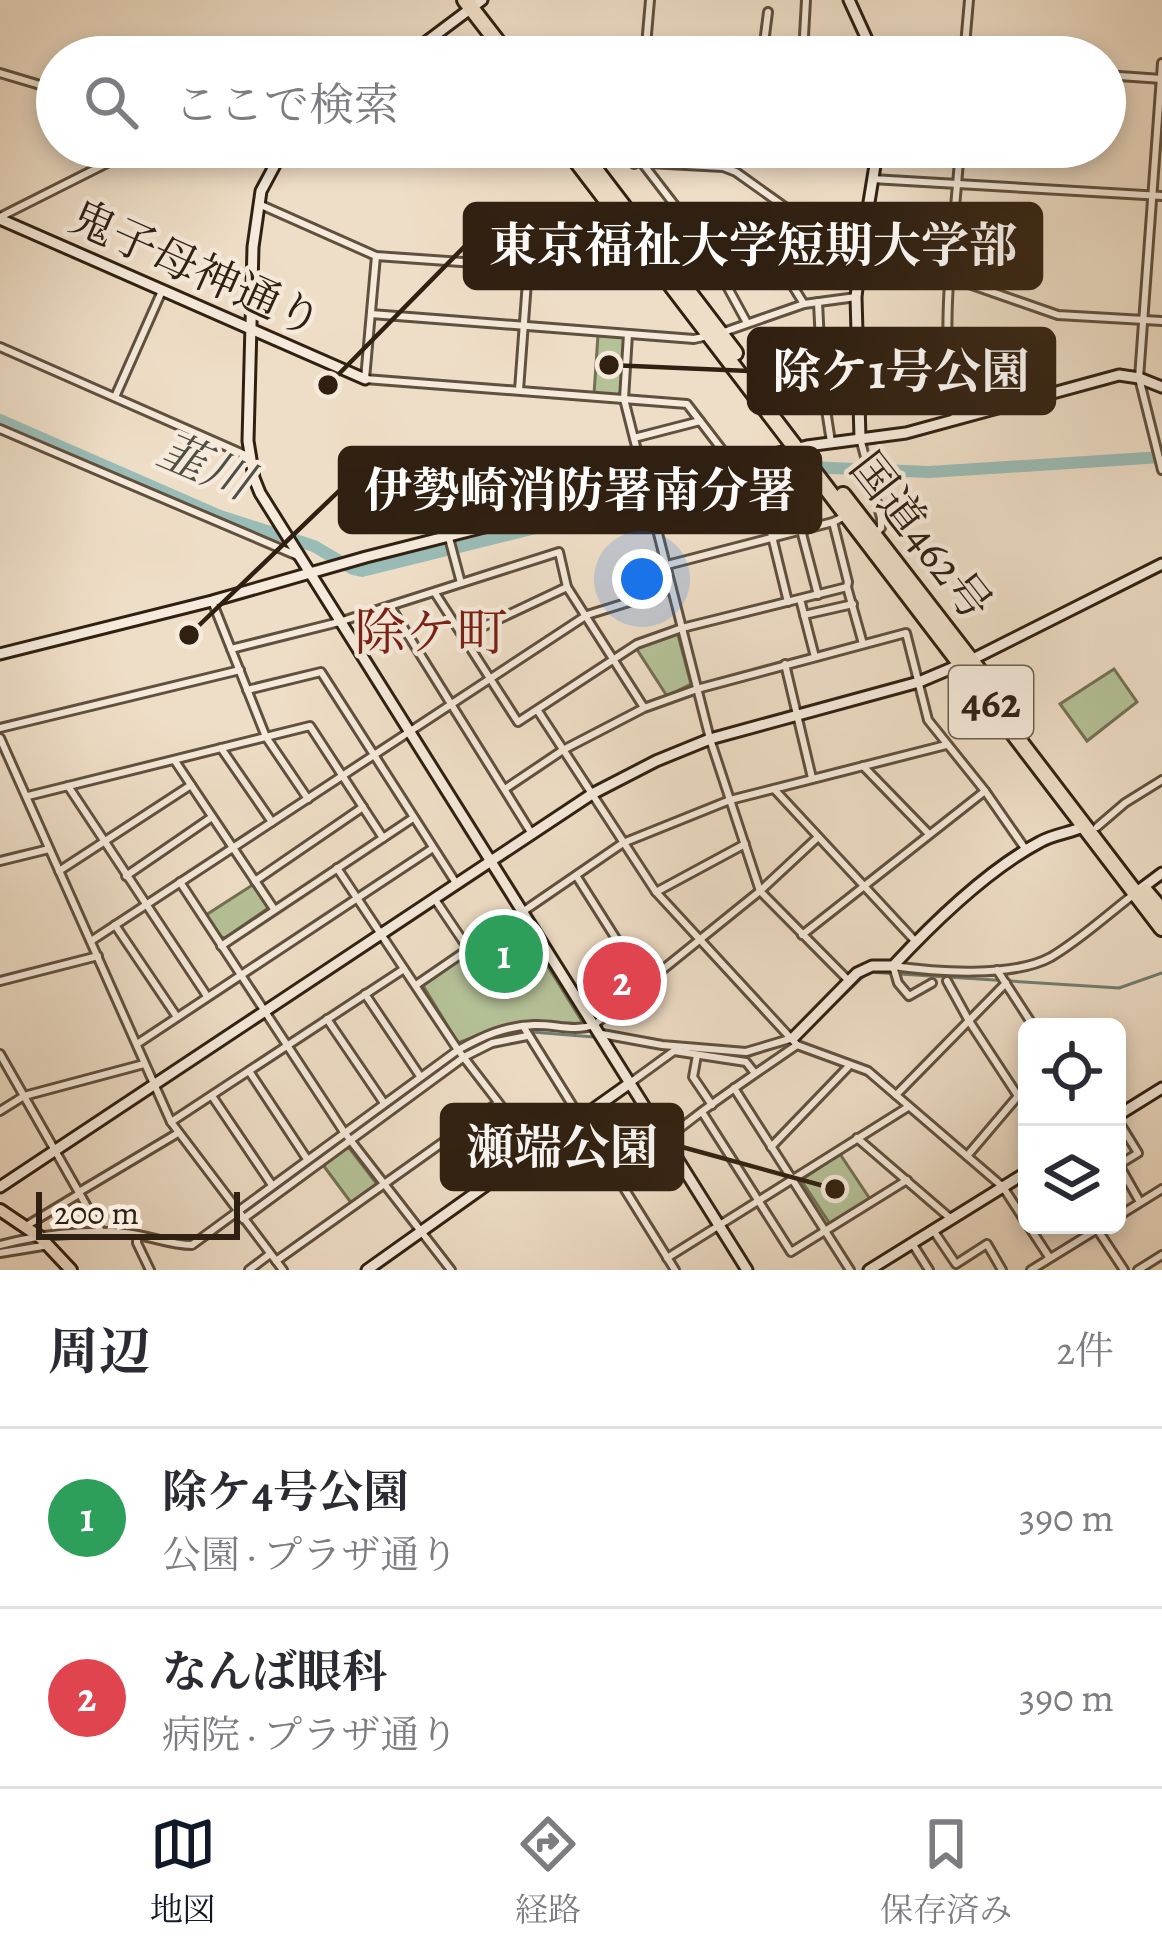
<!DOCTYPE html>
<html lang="ja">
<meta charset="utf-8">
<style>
:root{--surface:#fff;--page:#f7f7f7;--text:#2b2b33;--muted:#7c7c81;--line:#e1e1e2;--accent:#111827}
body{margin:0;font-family:Alegreya,"Noto Serif JP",serif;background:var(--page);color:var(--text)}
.controls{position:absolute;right:36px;bottom:36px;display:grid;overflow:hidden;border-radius:18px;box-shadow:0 6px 18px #0003}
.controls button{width:108px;height:108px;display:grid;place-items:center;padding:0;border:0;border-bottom:3px solid var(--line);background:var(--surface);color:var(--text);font:60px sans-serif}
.scale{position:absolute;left:36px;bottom:30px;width:204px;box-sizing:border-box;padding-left:12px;border:6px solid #302011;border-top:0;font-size:33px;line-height:42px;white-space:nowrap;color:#302011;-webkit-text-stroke:9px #f5eadb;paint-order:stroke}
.you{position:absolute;left:642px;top:579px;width:42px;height:42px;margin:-30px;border:9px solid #fff;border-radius:50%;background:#1a73e8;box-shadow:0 0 0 18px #1a73e833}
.badge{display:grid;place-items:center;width:78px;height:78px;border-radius:50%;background:var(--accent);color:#fff;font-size:39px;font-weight:700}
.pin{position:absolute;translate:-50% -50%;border:6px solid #fff;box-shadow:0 3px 12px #0006}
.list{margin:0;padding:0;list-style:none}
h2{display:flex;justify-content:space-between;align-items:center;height:156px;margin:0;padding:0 48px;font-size:51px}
h2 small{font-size:39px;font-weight:400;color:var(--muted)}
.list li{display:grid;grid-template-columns:78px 1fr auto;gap:36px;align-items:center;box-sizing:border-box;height:180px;padding:0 48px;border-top:3px solid var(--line)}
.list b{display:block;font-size:45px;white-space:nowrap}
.list p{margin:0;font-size:39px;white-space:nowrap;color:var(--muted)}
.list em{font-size:39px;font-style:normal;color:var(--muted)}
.icon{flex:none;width:66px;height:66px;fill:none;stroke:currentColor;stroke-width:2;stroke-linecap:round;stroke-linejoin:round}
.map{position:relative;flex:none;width:1162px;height:1270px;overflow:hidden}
.search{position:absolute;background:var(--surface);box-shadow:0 6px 18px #0003;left:36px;right:36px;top:36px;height:132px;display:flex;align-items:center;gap:30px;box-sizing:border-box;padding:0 42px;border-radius:66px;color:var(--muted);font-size:45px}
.sheet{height:516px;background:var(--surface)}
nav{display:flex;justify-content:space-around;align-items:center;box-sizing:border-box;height:168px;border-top:3px solid var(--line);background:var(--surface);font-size:33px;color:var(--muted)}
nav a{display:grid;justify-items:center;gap:6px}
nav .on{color:var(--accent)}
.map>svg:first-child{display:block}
.green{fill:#b5c298;stroke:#727154;stroke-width:3}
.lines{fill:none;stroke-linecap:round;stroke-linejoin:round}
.stream{stroke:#707e74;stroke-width:3}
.river{stroke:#9abcb6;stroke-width:12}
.street-casing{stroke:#60503e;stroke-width:12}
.secondary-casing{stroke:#302011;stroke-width:15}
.primary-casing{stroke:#302011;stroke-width:16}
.highway-casing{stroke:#302011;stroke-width:20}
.street{stroke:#f5eadb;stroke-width:6}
.secondary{stroke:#f5eadb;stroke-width:9}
.primary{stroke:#efdec7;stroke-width:10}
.highway{stroke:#efdec7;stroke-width:14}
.labels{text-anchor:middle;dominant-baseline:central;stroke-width:9;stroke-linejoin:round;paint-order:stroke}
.shield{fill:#f5eadb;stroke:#6b5d4e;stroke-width:3}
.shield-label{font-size:42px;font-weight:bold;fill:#302011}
.street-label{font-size:45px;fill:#302011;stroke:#f5eadb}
.water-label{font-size:48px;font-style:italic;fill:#504f43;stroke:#f5eadb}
.quarter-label{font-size:51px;fill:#7a1f14;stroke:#f5eadb}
.leader{fill:none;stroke:#302011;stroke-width:4.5}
.callout-dot{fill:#302011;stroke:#f5eadb;stroke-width:4.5}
.callout{fill:#302011;stroke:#302011;stroke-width:4.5}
.callout-label{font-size:48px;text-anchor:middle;font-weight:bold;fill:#fff}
</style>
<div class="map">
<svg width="1162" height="1270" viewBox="0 0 1162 1270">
<rect width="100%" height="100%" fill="#efdec7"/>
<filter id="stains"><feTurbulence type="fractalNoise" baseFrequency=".00167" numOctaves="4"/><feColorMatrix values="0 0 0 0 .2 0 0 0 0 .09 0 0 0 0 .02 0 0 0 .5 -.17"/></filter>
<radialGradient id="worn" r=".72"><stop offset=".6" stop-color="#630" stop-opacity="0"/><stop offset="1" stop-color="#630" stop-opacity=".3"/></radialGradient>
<g class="green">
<polygon points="598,335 622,336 624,339 621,391 618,395 594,394"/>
<polygon points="675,634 678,635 691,684 667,696 636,648"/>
<polygon points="1114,669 1137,702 1087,741 1060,704"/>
<polygon points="254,884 268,906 267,909 225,938 221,937 206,915"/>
<polygon points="517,922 521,923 583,1023 580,1026 538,1022 502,1026 458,1043 422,984"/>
<polygon points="346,1148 350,1149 377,1184 376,1187 352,1204 323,1165"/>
<polygon points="840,1154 870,1199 830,1224 801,1180"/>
</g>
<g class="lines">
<g class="stream">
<polyline points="532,1032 594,1037"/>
<polyline points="604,1038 624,1041"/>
<polyline points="798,1039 868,972 1119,988 1162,973"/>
<polyline points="705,1053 750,1056 788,1042"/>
<path d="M356 1130C403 1095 463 1037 522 1033"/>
<polyline points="244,1212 341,1141"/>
<polyline points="109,1236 132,1238"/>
<polyline points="51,1240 103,1236"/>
<path d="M141 1240C198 1251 191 1252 237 1217"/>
<polyline points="0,1250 35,1242"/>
</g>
<polyline class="river" points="0,420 220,516 314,546 353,569 362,571 633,504 732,476 782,466 929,472 1162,457"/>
<g class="street-casing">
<g id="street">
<polyline points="646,43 843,57"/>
<polyline points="763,51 768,12"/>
<polyline points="803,54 806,0"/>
<polyline points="645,57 650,0"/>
<polyline points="964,57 969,0"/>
<polyline points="1162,63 1139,378 1162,470"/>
<polyline points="0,73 57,90"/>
<polyline points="1105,75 1162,79"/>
<polyline points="424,147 570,158"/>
<polyline points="592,160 723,167 736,172 820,232 949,277 1058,315 1162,321"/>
<polyline points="634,164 636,147"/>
<polyline points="643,164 703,242 746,321"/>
<polyline points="872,179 1162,196"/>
<polyline points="261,205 376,256 662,276"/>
<polyline points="0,217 139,147"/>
<polyline points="376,256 365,379 687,404 733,464"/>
<polyline points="778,262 804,304"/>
<polyline points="725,281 778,262 820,232"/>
<polyline points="818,302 822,384 831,442"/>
<polyline points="371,314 694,339 708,336"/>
<polyline points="721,333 804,304 856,297"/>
<polyline points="628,334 624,399 710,739 760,891 849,981"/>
<polyline points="0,347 250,457"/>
<polyline points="519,390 528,268"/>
<polyline points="115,397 162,291"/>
<path d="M955 418C938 329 954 237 960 147"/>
<polyline points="0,429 298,556"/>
<polyline points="634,438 700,421"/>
<polyline points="860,438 881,518 881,528 877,532"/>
<polyline points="653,507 754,482 760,487 788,602"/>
<polyline points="801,530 818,595"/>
<polyline points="449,538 461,583"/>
<polyline points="667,565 833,522 847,515"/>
<polyline points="847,587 863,644"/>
<polyline points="435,593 518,722 637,644 682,628 847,587 848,582 833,522"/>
<polyline points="800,599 815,657"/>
<polyline points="212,601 266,737 308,799"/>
<polyline points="390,606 532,834"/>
<polyline points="804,615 853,604"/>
<polyline points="463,636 567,587"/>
<polyline points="231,649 339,622 559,552 567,587 643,706"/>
<polyline points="785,664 812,778"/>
<polyline points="247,690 321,672 456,883"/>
<polyline points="538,711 656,892 797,1045 868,1071 1003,1187 1027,1224"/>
<polyline points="0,728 240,670"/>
<polyline points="0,738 171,1122 283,1270"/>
<polyline points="221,748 272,822"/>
<polyline points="175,761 274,909"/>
<polyline points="863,766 929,834"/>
<polyline points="68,786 207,996"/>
<polyline points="505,789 563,750 644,708 697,689 906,633 928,720 985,791 1026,850"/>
<polyline points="774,789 916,942"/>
<polyline points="28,796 310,726 383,838"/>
<polyline points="1097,827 1125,803 1162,780"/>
<polyline points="0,861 49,849"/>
<polyline points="337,868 458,1050 535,1150"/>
<polyline points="59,871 191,785"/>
<polyline points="126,876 212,817"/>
<polyline points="577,877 644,983"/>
<polyline points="255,881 363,807"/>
<polyline points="180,882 344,1132 451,1270"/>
<polyline points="656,892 745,844"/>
<polyline points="434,898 469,950"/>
<polyline points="115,925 177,1017"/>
<polyline points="802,935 985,791"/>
<polyline points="91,941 587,615 671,589"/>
<polyline points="221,946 413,818"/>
<polyline points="997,970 1034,1027"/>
<polyline points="0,981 98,956"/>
<polyline points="947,981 969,1021 1018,1096 967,1156"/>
<path d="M932 983 909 996 898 983 893 966C935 972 1013 978 1051 957 1080 940 1107 915 1133 895"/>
<polyline points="416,985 623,843 730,800 946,745"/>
<polyline points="365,994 420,1076"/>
<polyline points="327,1019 384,1103"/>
<polyline points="523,1026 675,1270"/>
<polyline points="602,1034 662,1045 746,1052 793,1038"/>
<polyline points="137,1044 433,848"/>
<polyline points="0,1054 102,1233"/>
<polyline points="697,1055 693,1077 712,1105"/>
<polyline points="249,1071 307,1159"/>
<polyline points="630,1083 674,1051 746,1062 754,1072"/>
<polyline points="734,1088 850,1270"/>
<polyline points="896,1095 1006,983"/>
<polyline points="212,1096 272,1185"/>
<polyline points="1018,1096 1027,1085"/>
<polyline points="0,1111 24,1096 144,1064"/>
<polyline points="702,1112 791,1252 907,1180"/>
<polyline points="1117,1119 1138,1153 1117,1166"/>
<polyline points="171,1122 404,969"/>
<polyline points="857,1138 950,1218"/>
<polyline points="771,1147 848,1067"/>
<polyline points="1119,1165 1140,1202"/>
<path d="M619 1181C672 1129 736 1087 797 1045"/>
<polyline points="79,1192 178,1133"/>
<polyline points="1117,1217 1162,1189"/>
<polyline points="243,1219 464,1057 492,1043 527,1036"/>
<polyline points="1028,1225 1049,1257"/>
<polyline points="26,1226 79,1194"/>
<polyline points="1097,1229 1124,1270"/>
<polyline points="933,1230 956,1264 987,1244 1002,1270"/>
<polyline points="137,1235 137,1243 150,1270"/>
<polyline points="912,1243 929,1270"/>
<path d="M0 1245C37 1235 87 1229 125 1233 148 1235 169 1245 192 1245L458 1050C483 1036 505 1026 534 1025 554 1024 574 1032 594 1025L760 891 817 838"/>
<polyline points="0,1253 49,1245"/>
<polyline points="667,1258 908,1107"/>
<polyline points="276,1261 498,1103"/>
<polyline points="249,1270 270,1254"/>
<polyline points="1031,1270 1104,1225"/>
<polyline points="1138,1270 1162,1255"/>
</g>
</g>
<g class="secondary-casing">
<g id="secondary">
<polyline points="849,0 875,57"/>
<polyline points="406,57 482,0"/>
<polyline points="291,147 276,163 261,191 253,247 248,441 254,478 260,493 747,1270"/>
<polyline points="0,219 365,379"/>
<polyline points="860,438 856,297 862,245 878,147"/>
<polyline points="0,654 212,601 366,557 733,464 807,446 906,433 1119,375 1139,378 1162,387"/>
<polyline points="1138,891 1162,873"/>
<path d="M793 1038 857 973 872 966H893C933 923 989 869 1040 842 1054 834 1071 833 1085 826"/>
<polyline points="1117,1116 1162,1088"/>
<polyline points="0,1187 592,794 656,761 710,739 919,682 971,660 1162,564"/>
<polyline points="367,1270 630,1083"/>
<polyline points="869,1270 1027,1172"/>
</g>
</g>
<g class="primary-casing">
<polyline id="primary" points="0,1210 40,1237 71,1270"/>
</g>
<g class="highway-casing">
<g id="highway">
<polyline points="465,0 509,57"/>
<polyline points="566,147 1162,928"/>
<polyline points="578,147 735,353"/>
<polyline points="843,495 1024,729"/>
<polyline points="1145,891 1162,911"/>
</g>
</g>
<use href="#street" class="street"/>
<use href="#secondary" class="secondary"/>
<use href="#primary" class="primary"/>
<use href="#highway" class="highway"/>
</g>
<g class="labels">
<rect class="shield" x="949" y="666" width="84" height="72" rx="9"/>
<g class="shield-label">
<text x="991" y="702">462</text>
</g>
<g class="street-label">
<text transform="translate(196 269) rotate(24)">鬼子母神通り</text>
<text transform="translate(921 536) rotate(52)">国道462号</text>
</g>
<g class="water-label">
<text transform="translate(205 466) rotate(23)">韮川</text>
</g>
<g class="quarter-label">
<text x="431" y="633">除ケ町</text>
</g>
</g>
<path class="leader" d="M328 385L465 246M609 365L749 371M189 635L340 490M835 1189L682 1147"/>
<g class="callout-dot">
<circle cx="328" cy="385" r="12"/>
<circle cx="609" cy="365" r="12"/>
<circle cx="189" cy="635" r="12"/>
<circle cx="835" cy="1189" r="12"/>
</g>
<g class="callout">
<rect x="465" y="204" width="576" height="84" rx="12"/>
<rect x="749" y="329" width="305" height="84" rx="12"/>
<rect x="340" y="448" width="480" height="84" rx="12"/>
<rect x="442" y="1105" width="240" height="84" rx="12"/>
</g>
<g class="callout-label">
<text x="753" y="262">東京福祉大学短期大学部</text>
<text x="901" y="388">除ケ1号公園</text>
<text x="580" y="507">伊勢崎消防署南分署</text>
<text x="562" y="1164">瀬端公園</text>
</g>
<rect width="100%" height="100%" filter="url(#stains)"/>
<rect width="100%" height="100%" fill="url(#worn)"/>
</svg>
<div class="controls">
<button><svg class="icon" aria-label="locate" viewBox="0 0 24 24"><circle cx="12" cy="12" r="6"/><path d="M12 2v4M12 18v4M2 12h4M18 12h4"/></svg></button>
<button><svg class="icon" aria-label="layers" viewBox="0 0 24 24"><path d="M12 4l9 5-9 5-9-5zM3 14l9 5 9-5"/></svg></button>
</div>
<div class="scale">200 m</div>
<div class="you"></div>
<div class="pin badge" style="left:504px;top:954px;background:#2e9e5b">1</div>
<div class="pin badge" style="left:622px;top:981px;background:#e0444e">2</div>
<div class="search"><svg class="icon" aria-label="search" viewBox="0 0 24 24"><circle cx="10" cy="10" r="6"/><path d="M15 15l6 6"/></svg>ここで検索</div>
</div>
<section class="sheet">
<h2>周辺<small>2件</small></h2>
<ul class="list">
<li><span class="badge" style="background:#2e9e5b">1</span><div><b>除ケ4号公園</b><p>公園 · プラザ通り</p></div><em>390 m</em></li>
<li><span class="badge" style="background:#e0444e">2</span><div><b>なんば眼科</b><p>病院 · プラザ通り</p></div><em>390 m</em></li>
</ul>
</section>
<nav>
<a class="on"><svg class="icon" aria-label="map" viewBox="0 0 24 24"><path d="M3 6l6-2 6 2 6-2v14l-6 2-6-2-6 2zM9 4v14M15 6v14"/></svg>地図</a>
<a><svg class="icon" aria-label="directions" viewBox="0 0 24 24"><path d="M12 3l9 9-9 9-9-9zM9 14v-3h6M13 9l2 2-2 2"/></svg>経路</a>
<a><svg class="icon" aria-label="saved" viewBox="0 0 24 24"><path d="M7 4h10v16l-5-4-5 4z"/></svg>保存済み</a>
</nav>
